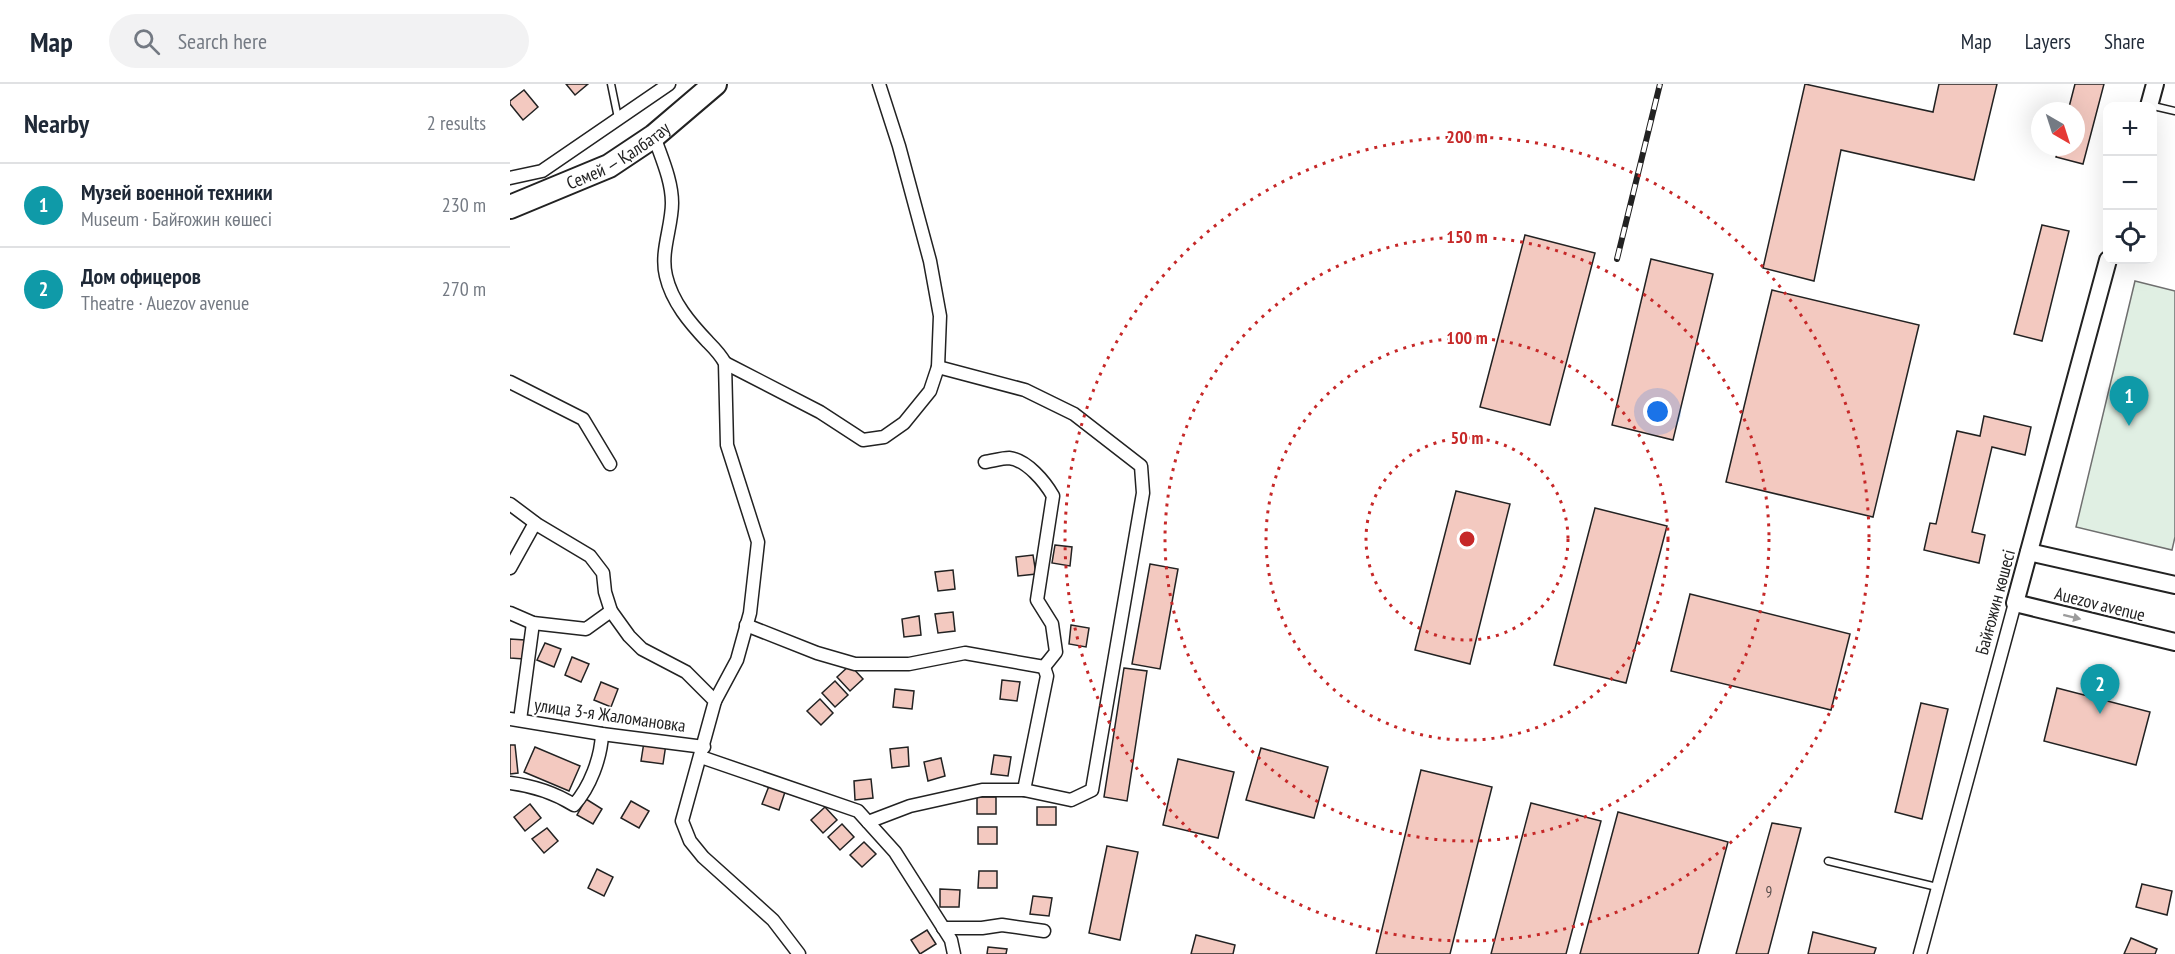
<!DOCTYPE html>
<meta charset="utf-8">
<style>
:root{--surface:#fff;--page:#f2f2f3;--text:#1f2937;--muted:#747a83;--line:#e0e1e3;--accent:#2563eb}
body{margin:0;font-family:"PT Sans Narrow",sans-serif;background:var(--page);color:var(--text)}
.controls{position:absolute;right:18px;top:18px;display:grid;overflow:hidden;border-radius:12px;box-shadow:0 6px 24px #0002}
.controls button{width:54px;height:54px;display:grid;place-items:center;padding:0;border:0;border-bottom:2px solid var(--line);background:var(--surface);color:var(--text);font:30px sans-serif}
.compass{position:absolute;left:1521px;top:18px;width:54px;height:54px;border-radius:50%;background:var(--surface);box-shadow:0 6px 24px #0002;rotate:141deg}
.you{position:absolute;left:1148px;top:328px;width:21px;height:21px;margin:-15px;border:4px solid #fff;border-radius:50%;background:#1a73e8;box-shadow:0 0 0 9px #1a73e833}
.badge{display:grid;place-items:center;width:39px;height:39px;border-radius:50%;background:var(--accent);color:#fff;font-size:20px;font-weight:700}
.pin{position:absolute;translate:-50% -50px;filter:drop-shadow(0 2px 3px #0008)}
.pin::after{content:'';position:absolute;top:32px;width:21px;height:18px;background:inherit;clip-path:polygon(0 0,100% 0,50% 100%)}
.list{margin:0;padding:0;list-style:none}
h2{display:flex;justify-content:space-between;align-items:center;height:78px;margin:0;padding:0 24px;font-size:26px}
h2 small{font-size:20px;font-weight:400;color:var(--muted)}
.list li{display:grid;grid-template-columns:39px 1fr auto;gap:18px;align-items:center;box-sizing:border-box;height:84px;padding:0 24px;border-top:2px solid var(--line)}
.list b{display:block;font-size:22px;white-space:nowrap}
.list p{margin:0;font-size:20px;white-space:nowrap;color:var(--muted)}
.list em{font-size:20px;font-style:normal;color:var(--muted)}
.icon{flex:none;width:33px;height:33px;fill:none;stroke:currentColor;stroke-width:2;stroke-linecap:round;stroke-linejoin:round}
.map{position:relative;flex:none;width:1665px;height:870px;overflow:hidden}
header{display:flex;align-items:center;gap:36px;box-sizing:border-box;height:84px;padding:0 30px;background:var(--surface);border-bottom:2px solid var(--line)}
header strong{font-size:28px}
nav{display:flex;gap:33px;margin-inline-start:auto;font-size:21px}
.search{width:420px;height:54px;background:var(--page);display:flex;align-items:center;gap:15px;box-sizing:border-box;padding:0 21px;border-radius:33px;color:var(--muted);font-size:22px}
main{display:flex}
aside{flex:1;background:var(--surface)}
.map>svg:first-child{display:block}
.green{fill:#e0efe3;stroke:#6f6f6f;stroke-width:1.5}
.building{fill:#f3c9c0;stroke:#222;stroke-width:1.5}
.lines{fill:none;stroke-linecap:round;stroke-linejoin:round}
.lane-casing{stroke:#222;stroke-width:9}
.street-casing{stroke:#222;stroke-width:15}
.secondary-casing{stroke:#222;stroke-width:20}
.highway-casing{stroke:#222;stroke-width:26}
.lane{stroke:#fff;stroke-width:6}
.street{stroke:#fff;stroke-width:12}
.secondary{stroke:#fff;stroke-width:16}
.highway{stroke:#fff;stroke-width:22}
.rail-casing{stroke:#222;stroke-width:6}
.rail{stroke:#fff;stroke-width:4;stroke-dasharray:11;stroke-linecap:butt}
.oneway{fill:#9c9c9c}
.ring{fill:none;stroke:#c62828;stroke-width:3;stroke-dasharray:3 6}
.labels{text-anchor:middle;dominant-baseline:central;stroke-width:4.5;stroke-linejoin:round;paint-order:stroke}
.number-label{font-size:15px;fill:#564c4a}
.street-label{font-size:18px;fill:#222;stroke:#fff}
.centre{fill:#c62828;stroke:#fff;stroke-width:3}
.ring-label{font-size:18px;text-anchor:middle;font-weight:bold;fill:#c62828;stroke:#fff;stroke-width:4.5;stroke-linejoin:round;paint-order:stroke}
</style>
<header>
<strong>Map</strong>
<div class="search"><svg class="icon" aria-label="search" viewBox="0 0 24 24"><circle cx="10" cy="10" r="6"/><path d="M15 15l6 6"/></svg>Search here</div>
<nav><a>Map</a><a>Layers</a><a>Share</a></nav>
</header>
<main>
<aside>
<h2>Nearby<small>2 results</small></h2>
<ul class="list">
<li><span class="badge" style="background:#0f9aa8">1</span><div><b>Музей военной техники</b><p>Museum · Байғожин көшесі</p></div><em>230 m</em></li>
<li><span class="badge" style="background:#0f9aa8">2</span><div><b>Дом офицеров</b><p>Theatre · Auezov avenue</p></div><em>270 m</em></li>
</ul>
</aside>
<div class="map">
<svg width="1665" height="870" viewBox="0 0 1665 870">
<rect width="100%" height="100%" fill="#fff"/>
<polygon class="green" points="1625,197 1665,207 1665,453 1662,466 1566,443"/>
<g class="building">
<polygon points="56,0 78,0 65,11"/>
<polygon points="1295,0 1423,28 1429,0 1487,0 1464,96 1331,66 1304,197 1253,184"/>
<polygon points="1565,0 1594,0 1573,80 1546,73 1549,63 1566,63 1566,27 1558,27"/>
<polygon points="14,6 28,23 13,36 0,20 0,17"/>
<polygon points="1532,141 1559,147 1532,257 1504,250"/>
<polygon points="1015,151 1085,169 1040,341 970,323"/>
<polygon points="1141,175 1203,190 1163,356 1102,341"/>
<polygon points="1262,206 1409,241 1363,433 1216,398"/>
<polygon points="1474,332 1521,343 1515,371 1482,363 1462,448 1475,451 1469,479 1414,466 1420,439 1426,440 1447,347 1470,352"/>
<polygon points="946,407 1000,420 960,580 905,566"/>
<polygon points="1085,424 1157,442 1116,599 1044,581"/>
<polygon points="545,461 562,463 560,482 542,479"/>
<polygon points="523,471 526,490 508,492 506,473"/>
<polygon points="640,480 668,485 650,585 622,580"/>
<polygon points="443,486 445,505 428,507 425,488"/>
<polygon points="1180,510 1340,550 1321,626 1161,587"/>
<polygon points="443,528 445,547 428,549 425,530"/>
<polygon points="409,532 411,551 394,553 392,535"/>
<polygon points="561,541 579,544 576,563 559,560"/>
<polygon points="0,555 15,556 14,575 0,574"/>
<polygon points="35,559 51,565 44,583 27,576"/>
<polygon points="62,573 79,580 71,598 55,591"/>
<polygon points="340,581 353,595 340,607 327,593"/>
<polygon points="614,584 637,587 617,717 594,713"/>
<polygon points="492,596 510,598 507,617 490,615"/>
<polygon points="325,597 338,611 325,623 312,609"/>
<polygon points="91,598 108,605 101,623 84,616"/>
<polygon points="1547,604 1640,628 1626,681 1534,657"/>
<polygon points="385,605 404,607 402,625 383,623"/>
<polygon points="310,615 323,629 311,641 297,627"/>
<polygon points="1411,619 1438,625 1412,735 1385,728"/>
<polygon points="134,658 156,660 153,680 131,677"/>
<polygon points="0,661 5,661 8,689 0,690"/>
<polygon points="25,663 70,682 59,707 14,688"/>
<polygon points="398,663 399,682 382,684 380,665"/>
<polygon points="751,664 818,683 804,734 736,716"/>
<polygon points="484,671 501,673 498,692 481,690"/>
<polygon points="431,674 435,692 418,697 414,678"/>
<polygon points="668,675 724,688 708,754 653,741"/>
<polygon points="911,686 982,703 940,870 866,870"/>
<polygon points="361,695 363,714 345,716 344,697"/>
<polygon points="259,702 275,708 269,726 252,720"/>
<rect x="467" y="713" width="19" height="17"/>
<polygon points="76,715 92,725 83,740 67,731"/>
<polygon points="121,717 139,727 129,744 111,734"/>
<polygon points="1021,719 1091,737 1056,870 981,870"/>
<polygon points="20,720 31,734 15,747 4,733"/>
<polygon points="315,723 327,736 313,749 301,736"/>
<rect x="527" y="723" width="19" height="18"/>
<polygon points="1108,728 1218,758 1188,870 1070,870"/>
<polygon points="1262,739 1291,744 1258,870 1226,870"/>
<polygon points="332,740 344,753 330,766 318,753"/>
<rect x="468" y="743" width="19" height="17"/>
<polygon points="37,744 48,757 34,769 22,755"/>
<polygon points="354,758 366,770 352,783 340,771"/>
<polygon points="597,762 628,768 610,856 579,849"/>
<polygon points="87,785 103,793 94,812 78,804"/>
<polygon points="469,787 487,787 487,804 468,804"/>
<polygon points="1632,800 1662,807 1657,831 1626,823"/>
<polygon points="430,805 450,806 449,823 430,823"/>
<polygon points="523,812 542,814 539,832 520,830"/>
<polygon points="417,846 426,860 410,870 401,856"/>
<polygon points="1303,848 1366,864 1364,870 1298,870"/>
<polygon points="686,851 725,861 723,870 681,870"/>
<polygon points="1621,854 1647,865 1645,870 1614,870"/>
<polygon points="478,863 497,865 496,870 477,870"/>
</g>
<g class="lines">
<g class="lane-casing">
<g id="lane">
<polyline points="101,0 108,34"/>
<polyline points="1639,21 1665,27"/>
<polyline points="1318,777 1427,803"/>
</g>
</g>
<g class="street-casing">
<g id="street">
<path d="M144 52C151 73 162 96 162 119 162 143 150 168 156 192 162 218 180 239 198 258 205 265 210 270 215 279L217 361 248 458 240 529 227 576 205 617"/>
<polyline points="0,94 32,87 159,0"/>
<polyline points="215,279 310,328 353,356 374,353 394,339 420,307 428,283 430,232 420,177 389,62 369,0"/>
<polyline points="0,298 73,335 100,380"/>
<polyline points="0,420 28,441 80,472 93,489 95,508 101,527 119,552 132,565 176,588 205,617 172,737 180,757 193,773 263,836 289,870"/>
<polyline points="0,484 25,439"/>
<polyline points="0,529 23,539 76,545 101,527"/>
<path d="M236 541 307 569 345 580H399L455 569 534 583 546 568 542 540 527 516 543 412C535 398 517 376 499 374 492 374 482 377 475 378"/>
<polyline points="0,635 92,650 194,663"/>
<polyline points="10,636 23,539"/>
<polyline points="191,673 348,727 385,768 441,856 444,870"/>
<path d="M0 699C24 702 43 708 64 721 80 703 91 674 92 650"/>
<polyline points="514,706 537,592 534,583"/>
<polyline points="358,738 400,722 472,706 514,706 561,716 582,706 633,409 631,382 564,330 515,306 428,283"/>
<polyline points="433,844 472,844 492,841 534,847"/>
<polyline points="1410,870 1505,519"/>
</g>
</g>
<g class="secondary-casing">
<g id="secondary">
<polyline points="1639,22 1645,0"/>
<polyline points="1598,176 1505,519 1665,558"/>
<polyline points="1519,468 1665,501"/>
</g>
</g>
<g class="highway-casing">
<g id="highway">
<path id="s1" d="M0 123 99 82 144 52 205 0"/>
</g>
</g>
<use href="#lane" class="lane"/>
<use href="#street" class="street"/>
<use href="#secondary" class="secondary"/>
<use href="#highway" class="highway"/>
<g class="rail-casing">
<polyline id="rail" points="1107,175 1150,0"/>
</g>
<use href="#rail" class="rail"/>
</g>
<defs><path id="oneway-solid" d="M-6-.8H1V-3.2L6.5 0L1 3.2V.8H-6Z" transform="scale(1.5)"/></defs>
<use class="oneway" href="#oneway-solid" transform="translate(1562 533) rotate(14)"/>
<g class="ring">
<circle cx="957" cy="455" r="101"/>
<circle cx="957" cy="455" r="201"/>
<circle cx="957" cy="455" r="302"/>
<circle cx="957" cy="455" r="402"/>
</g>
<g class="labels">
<g class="number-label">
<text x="1259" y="807">9</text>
</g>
<g class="street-label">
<text stroke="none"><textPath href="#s1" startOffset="120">Семей — Қалбатау</textPath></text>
<text transform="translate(1485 518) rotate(-75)">Байғожин көшесі</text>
<text transform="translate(1590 520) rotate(14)">Auezov avenue</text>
<text transform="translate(100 631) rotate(8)">улица 3-я Жаломановка</text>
</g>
</g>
<circle cx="957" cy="455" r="9" class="centre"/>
<g class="ring-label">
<text x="957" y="59">200 m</text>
<text x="957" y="159">150 m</text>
<text x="957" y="260">100 m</text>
<text x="957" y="360">50 m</text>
</g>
</svg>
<div class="controls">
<button>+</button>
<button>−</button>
<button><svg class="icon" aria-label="locate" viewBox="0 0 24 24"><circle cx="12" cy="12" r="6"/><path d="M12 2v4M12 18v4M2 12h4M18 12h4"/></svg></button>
</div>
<svg class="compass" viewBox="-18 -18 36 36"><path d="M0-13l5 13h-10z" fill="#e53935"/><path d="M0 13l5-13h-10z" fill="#747a83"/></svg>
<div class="you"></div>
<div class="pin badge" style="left:1619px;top:342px;background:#0f9aa8">1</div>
<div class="pin badge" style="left:1590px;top:630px;background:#0f9aa8">2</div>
</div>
</main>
